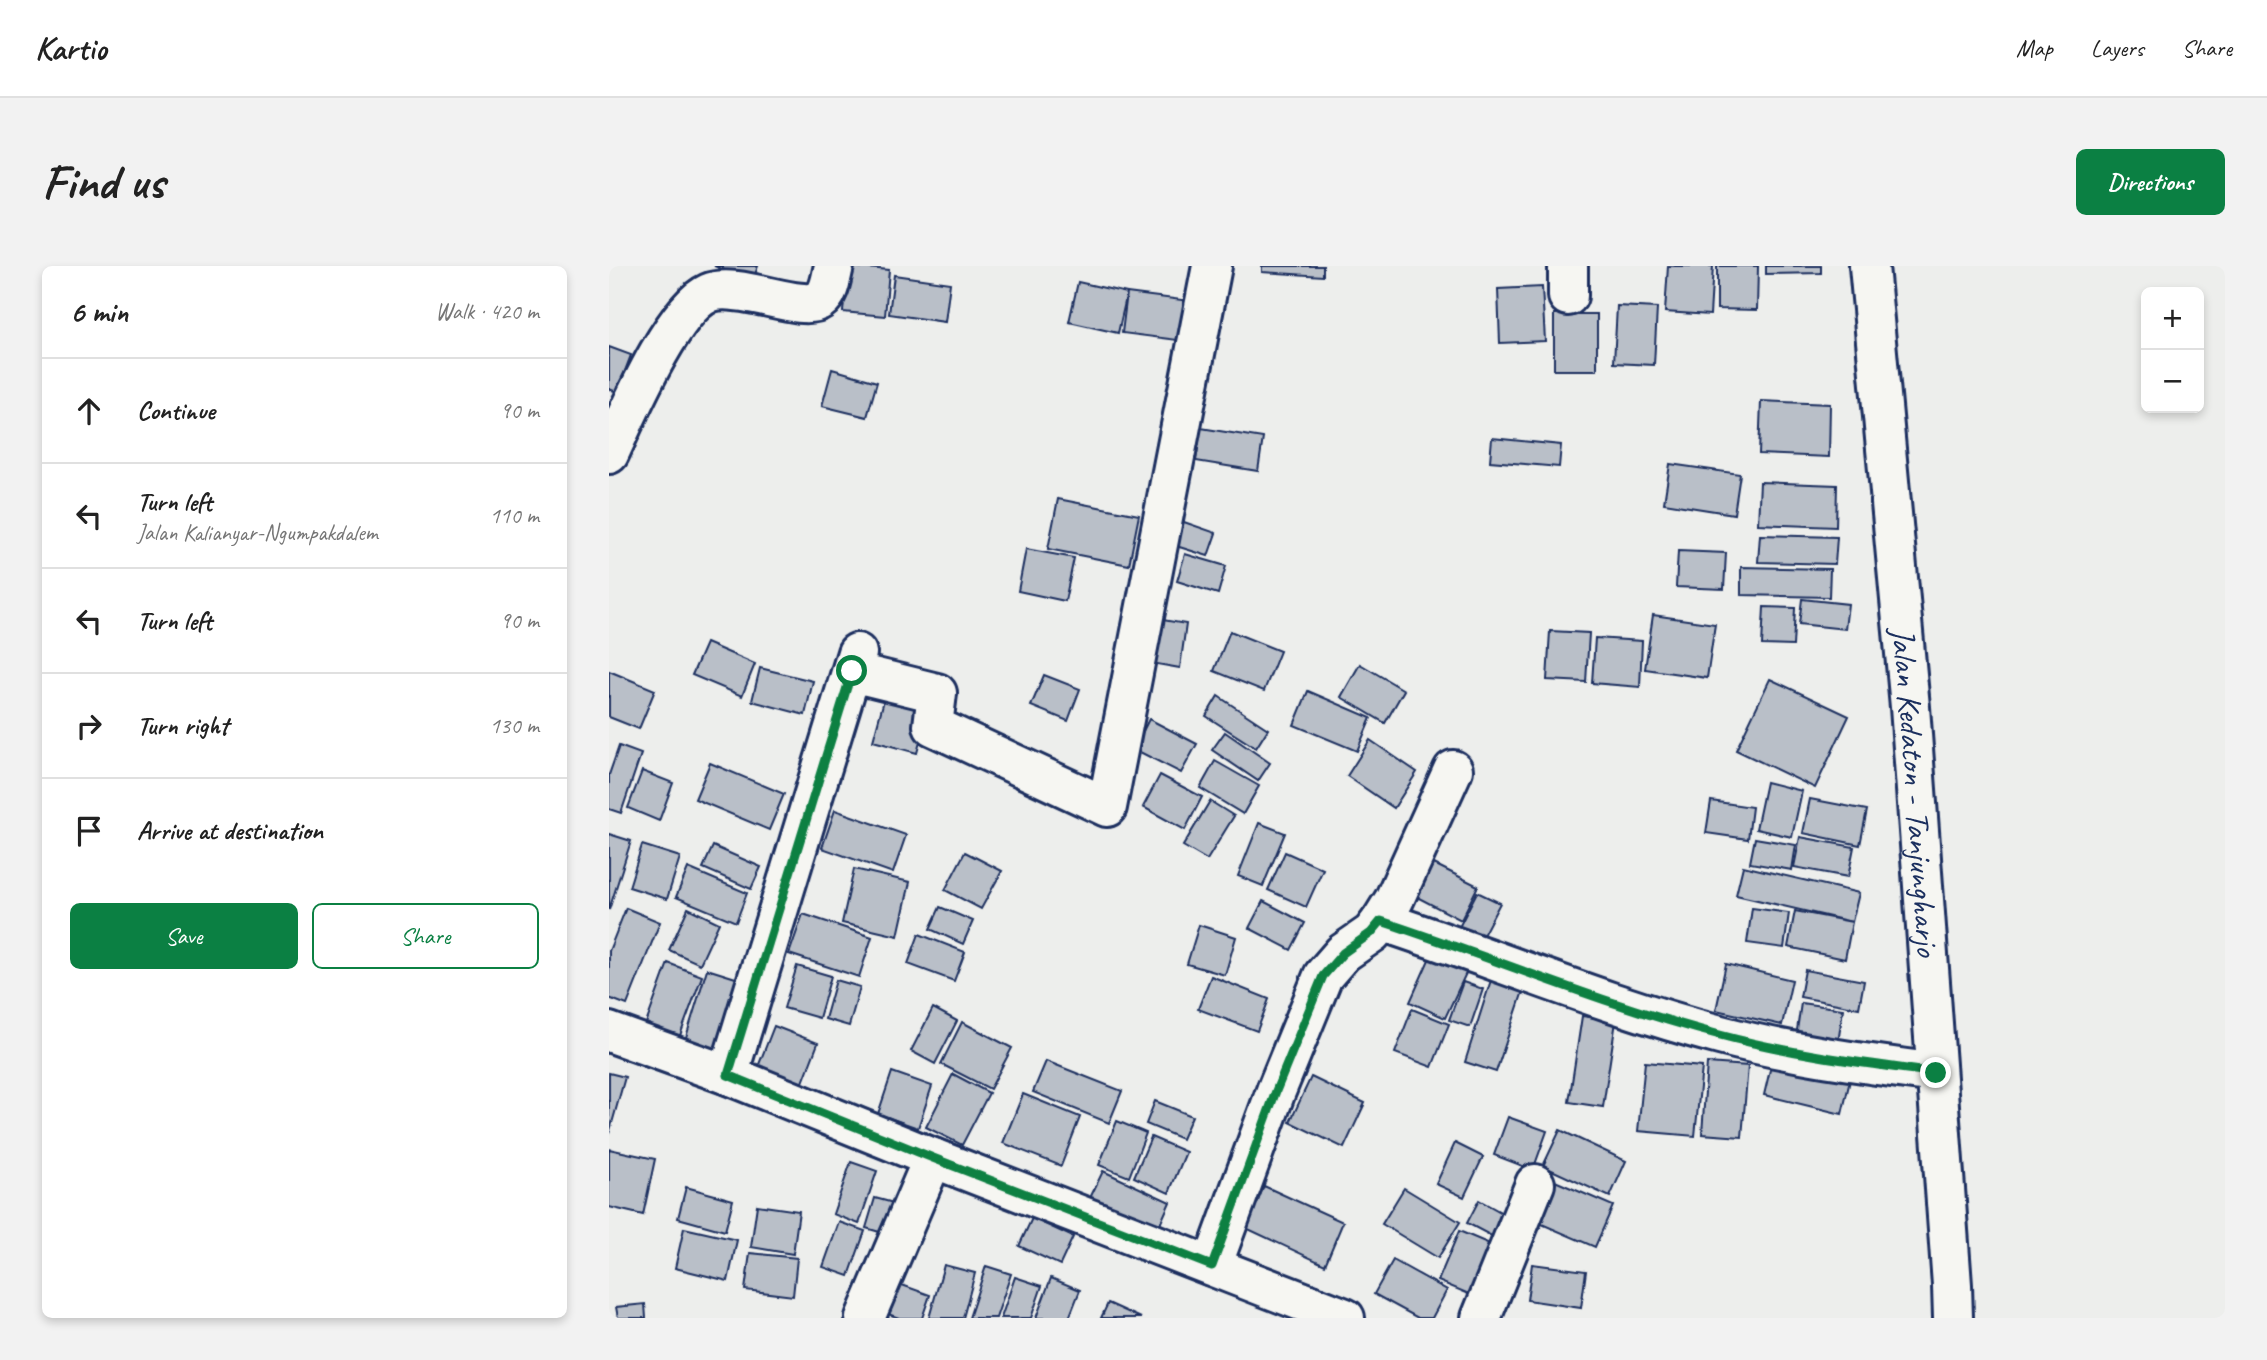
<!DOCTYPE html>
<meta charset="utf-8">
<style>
:root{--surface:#fff;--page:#f2f2f2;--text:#222;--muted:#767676;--line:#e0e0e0;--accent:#0b8043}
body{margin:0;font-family:Caveat,sans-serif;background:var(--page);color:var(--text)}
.controls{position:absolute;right:21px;top:21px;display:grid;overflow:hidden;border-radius:10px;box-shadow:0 4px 10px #0003}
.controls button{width:63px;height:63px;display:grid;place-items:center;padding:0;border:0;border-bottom:2px solid var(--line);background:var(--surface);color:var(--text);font:35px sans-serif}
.stop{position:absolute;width:21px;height:21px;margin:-16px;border:5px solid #0b8043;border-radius:50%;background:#fff}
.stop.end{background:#0b8043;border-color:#fff;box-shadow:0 2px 7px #0008}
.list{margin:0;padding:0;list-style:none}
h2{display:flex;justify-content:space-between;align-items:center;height:91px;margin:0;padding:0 28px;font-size:30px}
h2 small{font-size:23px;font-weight:400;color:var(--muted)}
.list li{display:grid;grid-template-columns:46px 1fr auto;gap:21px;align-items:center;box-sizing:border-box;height:105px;padding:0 28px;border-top:2px solid var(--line)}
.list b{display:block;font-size:26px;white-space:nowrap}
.list p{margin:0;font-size:23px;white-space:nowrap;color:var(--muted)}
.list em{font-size:23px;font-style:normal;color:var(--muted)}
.actions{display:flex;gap:14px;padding:21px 28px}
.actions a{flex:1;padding:16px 0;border:2px solid var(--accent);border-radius:10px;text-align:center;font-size:24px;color:var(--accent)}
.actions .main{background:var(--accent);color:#fff}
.icon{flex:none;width:38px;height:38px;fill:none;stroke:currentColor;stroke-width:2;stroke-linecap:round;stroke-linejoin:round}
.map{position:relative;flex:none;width:1616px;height:1052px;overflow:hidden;border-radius:10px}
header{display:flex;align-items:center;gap:42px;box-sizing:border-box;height:98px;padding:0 35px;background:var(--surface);border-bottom:2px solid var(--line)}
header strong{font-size:33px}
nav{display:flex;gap:38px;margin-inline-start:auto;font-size:24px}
.intro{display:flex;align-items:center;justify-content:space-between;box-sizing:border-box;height:168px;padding:0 42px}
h1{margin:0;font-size:49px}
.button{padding:18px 32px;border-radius:10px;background:var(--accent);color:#fff;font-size:24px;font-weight:700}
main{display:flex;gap:42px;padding:0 42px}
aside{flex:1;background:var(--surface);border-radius:10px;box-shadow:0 4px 10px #0003}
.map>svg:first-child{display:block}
.building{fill:#b9bfc8;stroke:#1b2f5e;stroke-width:2}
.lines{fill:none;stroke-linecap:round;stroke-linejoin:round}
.minor-casing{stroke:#1b2f5e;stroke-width:44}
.minor{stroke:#f6f6f2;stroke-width:38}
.route{stroke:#0b8043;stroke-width:9}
.labels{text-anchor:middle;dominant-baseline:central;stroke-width:6;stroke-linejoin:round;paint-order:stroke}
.street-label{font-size:33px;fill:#1b2f5e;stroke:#f6f6f2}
</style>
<header>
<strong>Kartio</strong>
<nav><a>Map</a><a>Layers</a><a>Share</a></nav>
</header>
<div class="intro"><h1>Find us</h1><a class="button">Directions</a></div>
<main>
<aside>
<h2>6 min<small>Walk · 420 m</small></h2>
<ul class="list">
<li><svg class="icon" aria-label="ahead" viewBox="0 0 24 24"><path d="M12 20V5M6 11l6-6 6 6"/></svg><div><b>Continue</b></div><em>90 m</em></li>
<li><svg class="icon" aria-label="left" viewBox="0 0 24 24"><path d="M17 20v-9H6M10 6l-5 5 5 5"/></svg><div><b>Turn left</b><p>Jalan Kalianyar-Ngumpakdalem</p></div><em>110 m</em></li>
<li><svg class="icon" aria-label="left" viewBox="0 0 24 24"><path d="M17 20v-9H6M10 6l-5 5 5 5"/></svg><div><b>Turn left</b></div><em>90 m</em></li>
<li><svg class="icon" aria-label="right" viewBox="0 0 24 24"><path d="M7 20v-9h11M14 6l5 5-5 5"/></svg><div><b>Turn right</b></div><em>130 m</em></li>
<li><svg class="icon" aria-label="arrive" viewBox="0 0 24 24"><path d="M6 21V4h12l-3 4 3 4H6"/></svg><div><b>Arrive at destination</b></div></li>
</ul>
<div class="actions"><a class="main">Save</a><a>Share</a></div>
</aside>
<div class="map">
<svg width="1616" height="1052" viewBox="0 0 1616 1052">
<rect width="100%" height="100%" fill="#edeeec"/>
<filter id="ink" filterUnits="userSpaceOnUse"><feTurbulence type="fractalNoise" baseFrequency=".0143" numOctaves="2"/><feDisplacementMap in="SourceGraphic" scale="14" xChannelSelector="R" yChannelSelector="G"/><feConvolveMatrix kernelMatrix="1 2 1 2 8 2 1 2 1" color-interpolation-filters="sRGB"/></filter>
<g filter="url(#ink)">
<g class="building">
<polygon points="105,0 149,0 144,14"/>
<polygon points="238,0 280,4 276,50 234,46"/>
<polygon points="653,0 714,0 714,10 653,6"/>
<polygon points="1059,0 1104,0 1101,49 1056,46"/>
<polygon points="1108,0 1149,0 1148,44 1108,43"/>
<polygon points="1157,0 1212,0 1212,7 1157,8"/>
<polygon points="285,9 341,17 336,56 280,48"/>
<polygon points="469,16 518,27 509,67 460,56"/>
<polygon points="933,21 936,75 891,77 889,23"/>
<polygon points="518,27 589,36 584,76 513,67"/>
<polygon points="1008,40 1048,42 1045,99 1005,97"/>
<rect x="945" y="48" width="43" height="56"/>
<polygon points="0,81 22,89 8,126 0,123"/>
<polygon points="223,103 268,116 258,151 213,140"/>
<polygon points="1152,135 1221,138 1220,191 1150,188"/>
<polygon points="592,162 654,172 649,205 587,195"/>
<polygon points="883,172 952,179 950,201 881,195"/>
<polygon points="1061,198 1131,208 1125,248 1055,237"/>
<polygon points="1151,216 1228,219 1227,261 1149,258"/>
<polygon points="449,233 530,249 520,299 439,283"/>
<polygon points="572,255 607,267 599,290 564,279"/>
<polygon points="1151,269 1228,271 1226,298 1149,296"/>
<polygon points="417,283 465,292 456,335 409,325"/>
<polygon points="1069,285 1117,287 1115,323 1067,321"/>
<polygon points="576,288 617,300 609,328 568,315"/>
<polygon points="1132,301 1221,303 1220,331 1132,329"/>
<polygon points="1193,333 1239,338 1236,363 1190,358"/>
<polygon points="1155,341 1186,342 1184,380 1153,379"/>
<polygon points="1044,349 1106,358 1098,412 1036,403"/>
<polygon points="537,351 577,358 571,402 531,395"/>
<polygon points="621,365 671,385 655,425 605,405"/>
<polygon points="941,365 980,367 977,416 938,414"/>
<polygon points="986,372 1033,375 1031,421 983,417"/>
<polygon points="97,377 146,398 133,430 83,409"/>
<polygon points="751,398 795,424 776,457 732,431"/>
<polygon points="151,402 204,415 196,449 143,435"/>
<polygon points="0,405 46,424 30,463 0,451"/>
<polygon points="435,409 471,423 459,455 422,440"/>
<polygon points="1161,413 1240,450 1206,522 1127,484"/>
<polygon points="279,419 323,431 308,487 264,475"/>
<polygon points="699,425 762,452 748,485 685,459"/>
<polygon points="609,430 659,463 647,482 597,450"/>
<polygon points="540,453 588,478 572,507 525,483"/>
<polygon points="616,466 661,497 649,515 603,484"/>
<polygon points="761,474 808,506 785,542 738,510"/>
<polygon points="10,480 32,488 12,547 0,543 0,509"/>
<polygon points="606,495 650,520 634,548 591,522"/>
<polygon points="101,497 175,528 160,564 86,533"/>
<polygon points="33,505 64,517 50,555 19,542"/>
<polygon points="551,509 593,531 576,564 534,541"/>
<polygon points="1157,516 1193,525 1183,571 1147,563"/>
<polygon points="1201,533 1258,544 1251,579 1194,567"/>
<polygon points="601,535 625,550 598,594 574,580"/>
<polygon points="1102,535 1143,541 1139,573 1097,567"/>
<polygon points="226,544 297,569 284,607 213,582"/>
<polygon points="650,557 676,567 654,620 629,610"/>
<polygon points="0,568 22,575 0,644"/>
<polygon points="1191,571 1245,581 1239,611 1185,601"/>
<polygon points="1146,572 1187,579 1183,604 1141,597"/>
<polygon points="33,579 71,591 58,633 20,621"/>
<polygon points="104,580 152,601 142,623 94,602"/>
<polygon points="356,586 393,605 372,643 336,624"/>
<polygon points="676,586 714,603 697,641 659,624"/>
<polygon points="823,597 869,620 852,654 806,630"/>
<polygon points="1134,600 1250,627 1243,656 1127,629"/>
<polygon points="79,602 138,627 127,656 67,631"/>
<polygon points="245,603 301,616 289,670 233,657"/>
<polygon points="868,626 891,637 870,677 848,665"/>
<polygon points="654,635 696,657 682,684 640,662"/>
<polygon points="331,641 364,655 354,678 321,663"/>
<polygon points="17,642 51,656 18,739 0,732 0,685"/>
<polygon points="79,642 110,657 91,698 60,684"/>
<polygon points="1143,642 1180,647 1175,682 1138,677"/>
<polygon points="1186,645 1243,656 1236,693 1179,681"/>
<polygon points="194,648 263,671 250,711 180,688"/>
<polygon points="590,659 627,671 616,709 578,698"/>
<polygon points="310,668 356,686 345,715 299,698"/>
<polygon points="822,689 858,705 836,752 801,736"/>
<polygon points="59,697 93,710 69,775 35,763"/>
<polygon points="1117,698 1183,714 1173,759 1107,744"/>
<polygon points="188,700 222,710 210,752 175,742"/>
<polygon points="98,703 133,714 109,792 74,781"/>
<polygon points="1196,704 1255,715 1250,742 1191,731"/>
<polygon points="602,710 660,733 648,765 589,743"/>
<polygon points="227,714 251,721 240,760 216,753"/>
<polygon points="882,714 914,725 887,806 856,796"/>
<polygon points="854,716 874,723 861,761 840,754"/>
<polygon points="1192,737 1234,743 1228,784 1186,778"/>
<polygon points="324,742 348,755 326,798 302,785"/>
<polygon points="803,743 840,758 823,801 786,787"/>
<polygon points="973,750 1007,755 994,841 960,836"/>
<polygon points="353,756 403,782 381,823 332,798"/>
<polygon points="165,760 209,777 193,819 149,801"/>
<polygon points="1164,791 1242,810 1233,848 1155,829"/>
<polygon points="437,795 513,825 500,857 424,826"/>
<polygon points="1036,796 1093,801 1086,870 1029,865"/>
<polygon points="1098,797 1139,800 1133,871 1093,868"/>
<polygon points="283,806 323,820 309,862 269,848"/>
<polygon points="0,807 16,811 0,868"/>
<polygon points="344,808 380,827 353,879 317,861"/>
<polygon points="702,811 756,837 735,882 681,856"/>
<polygon points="414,828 471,851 452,900 394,877"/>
<polygon points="546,835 583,850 573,873 537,858"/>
<polygon points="899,851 938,865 924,904 885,889"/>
<polygon points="508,855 537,867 520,911 490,899"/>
<polygon points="951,864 1017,895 1001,931 934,900"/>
<polygon points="542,871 577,886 560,927 525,911"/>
<polygon points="846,877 874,891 855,931 827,918"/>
<polygon points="0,883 46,893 34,949 0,941"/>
<polygon points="242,896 268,905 250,958 224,948"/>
<polygon points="494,905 561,936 549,963 481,932"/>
<polygon points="932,909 1004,940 986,981 914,950"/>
<polygon points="655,920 734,956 716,999 637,962"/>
<polygon points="77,921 124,934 116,965 69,952"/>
<polygon points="795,922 851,956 829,992 773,958"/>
<polygon points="266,932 292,939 284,970 257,962"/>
<polygon points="870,934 904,953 892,975 858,957"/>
<polygon points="148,939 190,945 184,988 142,981"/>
<polygon points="423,952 464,971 451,999 410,980"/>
<polygon points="230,956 256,965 240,1010 214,1001"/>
<polygon points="75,962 128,974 119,1015 66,1002"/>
<polygon points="850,965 888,981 867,1031 829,1015"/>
<polygon points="141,987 188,992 184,1030 136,1024"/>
<polygon points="784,994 838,1024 823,1052 809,1052 765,1028"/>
<polygon points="923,998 977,1005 972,1042 918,1034"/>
<polygon points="335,999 366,1007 354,1052 320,1052"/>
<polygon points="377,1000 402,1008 387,1052 360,1052"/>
<polygon points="406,1011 433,1020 422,1052 392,1052"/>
<polygon points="442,1012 471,1024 460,1052 427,1052"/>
<polygon points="279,1014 321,1029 313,1052 290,1052 268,1044"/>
<polygon points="499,1037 532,1052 492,1052"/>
<polygon points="36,1038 37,1052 9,1052 7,1041"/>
</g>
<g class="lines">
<g class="minor-casing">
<g id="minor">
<path id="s1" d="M1260 0 1301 441 1343 1019 1344 1052"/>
<polyline points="959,30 959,0"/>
<path d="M0 188C18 150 62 44 100 27 128 15 193 47 211 34 221 27 222 11 225 0"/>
<polyline points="243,406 328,427 324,460 498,541 603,0"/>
<path d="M772 655C885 692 996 739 1111 769 1182 788 1254 797 1327 807"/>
<polyline points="0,766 119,809 324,892 736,1052"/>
<polyline points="119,809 248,387"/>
<polyline points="603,1000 667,825 714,710 734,687 763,667 772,655 785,634 844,504"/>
<polyline points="256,1052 324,892"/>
<polyline points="872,1052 926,918"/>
</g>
</g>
<use href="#minor" class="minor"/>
</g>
</g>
<g class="lines" filter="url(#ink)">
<path class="route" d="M243 405 119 809 324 892 603 1000 667 825 714 710 734 687 762 667 772 655C885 692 996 739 1111 769 1182 788 1254 797 1327 807"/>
</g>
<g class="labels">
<g class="street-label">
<text stroke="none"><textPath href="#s1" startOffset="528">Jalan Kedaton - Tanjungharjo</textPath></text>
</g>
</g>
</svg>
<div class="controls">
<button>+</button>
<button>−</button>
</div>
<div class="stop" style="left:243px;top:405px"></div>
<div class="stop end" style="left:1327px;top:807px"></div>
</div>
</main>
